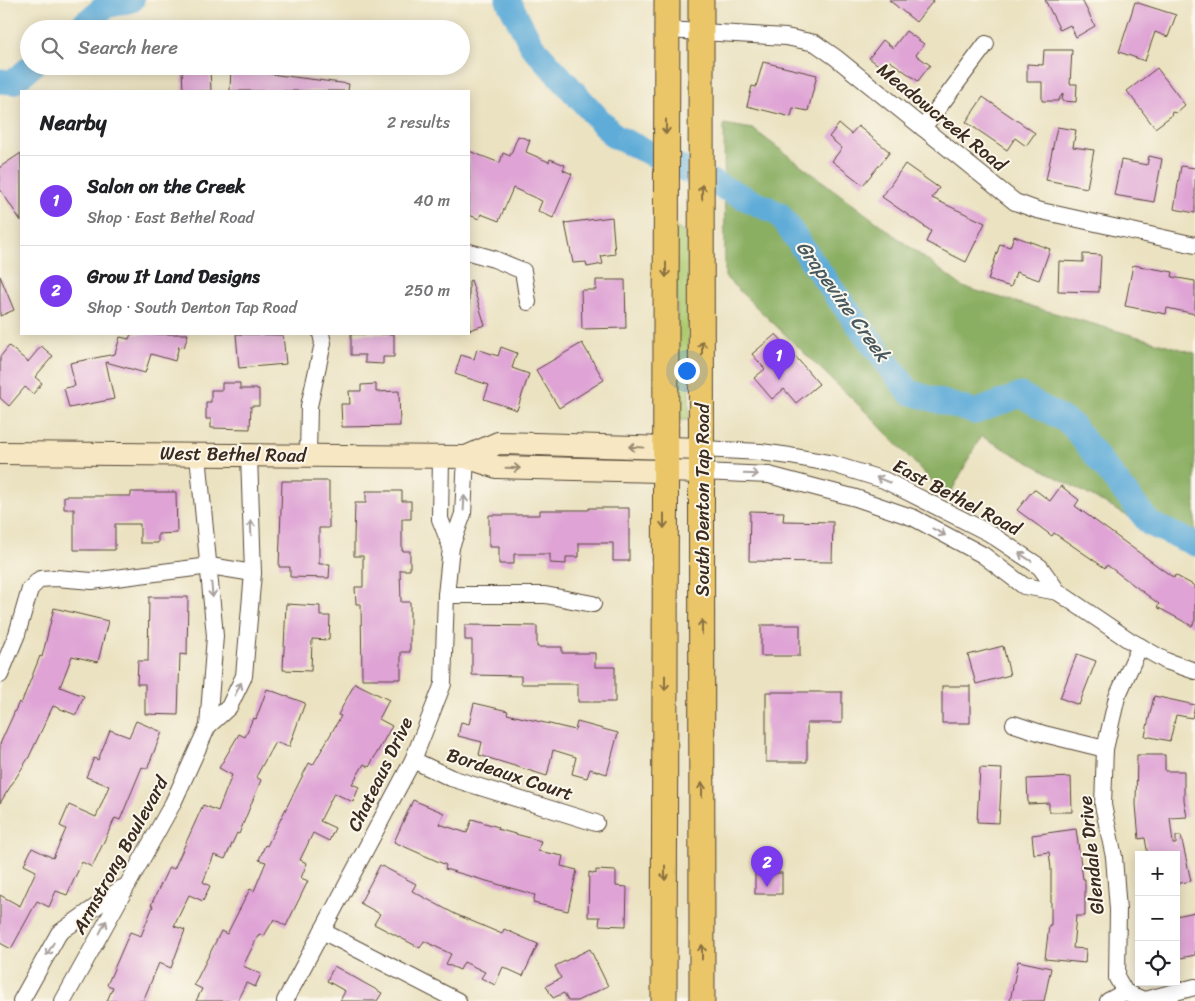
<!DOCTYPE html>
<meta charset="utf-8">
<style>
:root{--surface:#fff;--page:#f6f6f6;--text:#202124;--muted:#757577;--line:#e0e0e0;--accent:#7c3aed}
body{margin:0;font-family:Sriracha,sans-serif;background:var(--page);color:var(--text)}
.controls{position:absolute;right:15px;bottom:15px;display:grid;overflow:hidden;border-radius:0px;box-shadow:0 2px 12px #0003}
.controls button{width:45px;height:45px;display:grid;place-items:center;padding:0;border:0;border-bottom:1px solid var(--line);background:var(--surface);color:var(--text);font:25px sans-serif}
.you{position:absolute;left:686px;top:370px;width:18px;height:18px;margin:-12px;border:4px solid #fff;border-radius:50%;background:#1a73e8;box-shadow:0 0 0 8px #1a73e833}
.badge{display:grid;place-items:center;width:32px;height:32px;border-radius:50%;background:var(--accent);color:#fff;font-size:16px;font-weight:700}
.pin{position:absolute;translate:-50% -41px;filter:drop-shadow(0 1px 2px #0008)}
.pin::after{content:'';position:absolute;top:26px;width:18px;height:15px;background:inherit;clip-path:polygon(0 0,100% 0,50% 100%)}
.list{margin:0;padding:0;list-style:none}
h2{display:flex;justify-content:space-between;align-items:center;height:65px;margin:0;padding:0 20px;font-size:21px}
h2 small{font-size:16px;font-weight:400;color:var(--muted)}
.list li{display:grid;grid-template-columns:32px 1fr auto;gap:15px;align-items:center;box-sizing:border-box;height:90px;padding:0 20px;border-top:1px solid var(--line)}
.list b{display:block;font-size:19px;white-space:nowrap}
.list p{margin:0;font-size:16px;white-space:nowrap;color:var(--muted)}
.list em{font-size:16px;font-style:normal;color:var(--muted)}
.icon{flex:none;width:28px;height:28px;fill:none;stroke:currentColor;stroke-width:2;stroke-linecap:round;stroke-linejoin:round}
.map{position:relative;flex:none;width:1195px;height:1001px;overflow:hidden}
.search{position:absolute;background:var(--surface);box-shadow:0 2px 12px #0003;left:20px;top:20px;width:450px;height:55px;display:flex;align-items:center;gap:12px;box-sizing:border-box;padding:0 18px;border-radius:28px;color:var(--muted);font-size:19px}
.panel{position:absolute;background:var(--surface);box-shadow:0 2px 12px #0003;left:20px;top:90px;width:450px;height:245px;border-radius:0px}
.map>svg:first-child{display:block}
.green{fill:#aeca70;stroke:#747a47}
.forest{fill:#8aae62;stroke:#626c40}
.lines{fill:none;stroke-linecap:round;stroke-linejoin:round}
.river{stroke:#5facd8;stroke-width:25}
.building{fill:#dfa4d5}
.street-casing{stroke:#554636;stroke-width:18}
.secondary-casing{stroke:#554636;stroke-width:24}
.primary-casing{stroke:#554636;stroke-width:27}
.street{stroke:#fff;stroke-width:16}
.secondary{stroke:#f7e8c3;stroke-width:22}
.primary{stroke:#eac669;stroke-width:25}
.oneway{stroke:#8a7040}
.oneway2{stroke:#998970}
.oneway3{stroke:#a79f9a}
.labels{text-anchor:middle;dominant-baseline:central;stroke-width:4;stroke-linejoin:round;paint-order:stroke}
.street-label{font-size:19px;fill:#3b2a1e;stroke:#fbf7ec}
.water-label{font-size:20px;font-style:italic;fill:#48585f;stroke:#fbf7ec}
</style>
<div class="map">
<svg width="1195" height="1001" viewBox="0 0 1195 1001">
<rect width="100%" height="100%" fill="#fbf7ec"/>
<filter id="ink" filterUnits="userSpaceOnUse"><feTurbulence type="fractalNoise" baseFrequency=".02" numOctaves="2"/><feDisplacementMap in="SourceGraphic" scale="10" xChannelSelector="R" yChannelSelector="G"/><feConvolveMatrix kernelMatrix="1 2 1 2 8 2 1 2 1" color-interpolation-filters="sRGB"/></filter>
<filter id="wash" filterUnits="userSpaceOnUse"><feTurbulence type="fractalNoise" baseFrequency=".0096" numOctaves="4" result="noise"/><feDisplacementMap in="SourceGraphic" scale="20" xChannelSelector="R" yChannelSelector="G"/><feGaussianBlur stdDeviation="1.12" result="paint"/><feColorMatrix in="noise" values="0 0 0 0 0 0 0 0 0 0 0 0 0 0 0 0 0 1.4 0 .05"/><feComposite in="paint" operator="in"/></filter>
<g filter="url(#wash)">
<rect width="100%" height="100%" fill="#ebe2c1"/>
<polygon class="green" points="675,227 688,235 689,420 680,420"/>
<polygon class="forest" points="724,124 753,129 963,287 1195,353 1195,553 981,436 948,498 871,417 725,277"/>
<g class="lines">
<g class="river">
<polyline points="508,0 532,46 614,136 779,214 836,295 909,392 975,412 1021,395 1071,424 1150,524 1195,544"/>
<polyline points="78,29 106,6 132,0"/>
<polyline points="0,81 13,82 32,66"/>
</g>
</g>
<g id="blocks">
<g class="building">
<polygon points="889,0 934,0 916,22"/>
<polygon points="1045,0 1082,0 1095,26 1076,37 1070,25 1060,30"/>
<polygon points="1135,2 1176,15 1168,37 1155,32 1145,61 1119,52"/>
<polygon points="906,31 924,44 916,55 930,65 918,81 890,61 884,69 869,58 883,40 893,48"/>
<polygon points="1044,50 1072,50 1070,84 1077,84 1076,102 1062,101 1063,93 1058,101 1042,101 1042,82 1027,82 1027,64 1043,65"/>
<polygon points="763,62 817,75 808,111 793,108 791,117 747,106 752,86 756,87"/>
<polygon points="231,66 270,66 270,74 349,84 348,91 230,91"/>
<polygon points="210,68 211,91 183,91 182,69"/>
<polygon points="1157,68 1185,105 1176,113 1172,112 1171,116 1155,128 1127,91"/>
<polygon points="983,97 1035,133 1026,146 1015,138 1007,150 966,122"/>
<polygon points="839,124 851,134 858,126 890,152 863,185 832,161 842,148 829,137"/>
<polygon points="1057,127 1076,130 1073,147 1094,150 1087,188 1046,180"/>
<polygon points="518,136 530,140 526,152 549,162 550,159 565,165 563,170 572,174 553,218 538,211 542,201 513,188 499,221 481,214 479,219 469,215 469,151 500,163 503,153 510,156"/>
<polygon points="21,153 21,221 0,189 0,167"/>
<polygon points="1149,156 1162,159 1154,202 1114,195 1121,160 1147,165"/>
<polygon points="905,164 939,188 932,198 985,223 966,262 926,242 931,231 882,197"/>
<polygon points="1181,166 1195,168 1195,213 1174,209"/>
<polygon points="612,217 615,254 601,256 603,264 587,267 586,262 573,263 565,223"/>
<polygon points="1014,236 1050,249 1039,280 1016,272 1011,287 988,280 1000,244 1010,247"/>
<polygon points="1083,254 1101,255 1099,292 1058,291 1059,261 1083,262"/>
<polygon points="1133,265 1173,272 1172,277 1195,281 1195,314 1167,308 1166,314 1125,306"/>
<polygon points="0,276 14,310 0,316"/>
<polygon points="471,280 485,325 469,330 469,281"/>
<polygon points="596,280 625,280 626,328 582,329 581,290 596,290"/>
<polygon points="131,334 188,334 184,348 179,346 175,361 151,354 145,373 106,362 114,399 69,408 64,388 75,386 70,363 115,354 120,337 129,339"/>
<polygon points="236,334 283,335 286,364 239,368"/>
<polygon points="351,334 394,334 394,357 383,357 383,364 365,363 365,355 351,355"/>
<polygon points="776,334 819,384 796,403 784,389 772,399 754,378 765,369 752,354"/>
<polygon points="582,343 604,380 559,408 536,370"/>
<polygon points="9,346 28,362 41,346 53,356 35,377 42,383 33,394 25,387 9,406 0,398 0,357"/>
<polygon points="501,347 517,353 512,368 529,374 517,410 484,399 489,385 455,374 461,355 474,359 477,349 498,356"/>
<polygon points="222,383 240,383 240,389 259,389 259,406 251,406 250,429 211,428 211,419 206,419 206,402 211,402 211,390 222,390"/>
<polygon points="376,384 376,392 399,391 400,426 342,427 341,404 350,404 349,391 361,391 361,385"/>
<polygon points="282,481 329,481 329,528 319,528 319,564 330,564 329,578 290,577 290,567 279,567"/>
<polygon points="1061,486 1079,500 1075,506 1174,578 1175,575 1195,586 1195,620 1192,626 1157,607 1159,604 1107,565 1105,568 1054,533 1052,536 1017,510 1034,489 1050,501"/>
<polygon points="366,491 402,491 402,501 411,501 411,519 402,519 402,551 410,551 410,570 400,570 401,602 410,602 410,652 401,652 401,679 362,679 361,604 356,604 355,587 363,587 363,556 354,556 354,538 355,503 366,503"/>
<polygon points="131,492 176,492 177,533 158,534 158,543 140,543 140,524 115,524 115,550 74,550 74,509 64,509 64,496 131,496"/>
<polygon points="589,508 629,508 629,561 613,561 613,543 579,543 579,557 566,557 566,564 550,563 550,554 514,554 514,564 499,564 499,547 489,547 489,515 540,515 540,510 589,510"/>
<polygon points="750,511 784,512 783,521 833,522 832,562 749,561"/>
<polygon points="149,597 188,597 187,655 180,654 178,715 145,714 145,684 137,684 138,661 148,661"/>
<polygon points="286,604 320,606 320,616 330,616 329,640 312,639 311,671 283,670"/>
<polygon points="54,608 108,621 98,662 72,656 60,687 84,696 76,715 53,706 29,757 0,803 0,744 19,702 21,704 40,656 42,657"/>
<polygon points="465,625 537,626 537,647 562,647 562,653 595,653 595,667 615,667 615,702 578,702 578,684 521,684 521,676 472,675 472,640 465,640"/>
<rect x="761" y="625" width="39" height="31"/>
<polygon points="1003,646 1010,675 976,684 968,655"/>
<polygon points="1077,654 1096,661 1079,705 1060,698"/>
<polygon points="355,683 389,700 379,719 392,726 369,767 364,764 352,784 359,787 353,802 334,793 320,821 335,828 329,841 313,833 300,860 307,863 301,878 308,881 286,926 274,919 264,936 259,934 243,966 261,974 255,987 246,983 237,1001 196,1001 202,989 194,985 221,931 227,934 250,889 254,891 266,862 259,860 265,845 267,846 309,763 313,765 341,716 338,715"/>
<rect x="942" y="686" width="28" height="37"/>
<polygon points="267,689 305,703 289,747 275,742 256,777 261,780 239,834 237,833 225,859 214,855 203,882 210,886 203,901 189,895 174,926 185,930 171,968 159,963 143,1001 107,1001 113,987 107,985 130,932 141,936 153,906 151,905 169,867 174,869 203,805 218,811 232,775 219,768 239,734 245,737 253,718 256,719"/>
<polygon points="766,692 842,692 842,723 807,723 807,762 766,762"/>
<polygon points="1154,696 1195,705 1192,718 1176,715 1170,741 1145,736"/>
<polygon points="474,703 508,711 507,714 575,730 577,722 618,733 607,774 590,769 587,778 572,774 576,757 553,750 547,776 479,755 482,742 458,736 461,722 469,724"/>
<polygon points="136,721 162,732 147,769 142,767 120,820 115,818 92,867 82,862 67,895 56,891 49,907 37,901 11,949 0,943 0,895 20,906 36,871 24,865 32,848 53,858 66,829 60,826 69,805 96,817 109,786 86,777 94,758 98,760 110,730 129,737"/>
<polygon points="1137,755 1165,755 1165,771 1184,771 1184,800 1187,817 1170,818 1173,844 1176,844 1176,836 1181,836 1191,881 1176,884 1176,855 1148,855 1145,838 1139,839 1136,805"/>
<polygon points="980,768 1002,769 999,823 977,822"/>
<polygon points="1071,777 1072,812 1049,812 1049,803 1028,804 1027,779"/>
<polygon points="413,800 444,813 439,824 467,833 472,819 498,827 497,829 541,841 538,851 563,856 561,866 577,870 568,911 533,903 535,895 445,869 446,865 394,842"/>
<polygon points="1076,829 1083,879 1085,879 1085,916 1076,916 1073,948 1086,949 1085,963 1045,959 1049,925 1051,925 1051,869 1049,852 1034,854 1032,835"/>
<polygon points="380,865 416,884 412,891 455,914 502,934 504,929 538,944 523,976 503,967 495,985 481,978 485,972 464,962 460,970 446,964 451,954 424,941 420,948 374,924 380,914 360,903"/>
<polygon points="596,870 616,871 616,886 627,887 626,926 599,925 600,917 588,917 589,872 596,874"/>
<rect x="755" y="873" width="27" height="21"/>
<polygon points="1195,912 1195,955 1176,959 1176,916"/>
<polygon points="590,949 608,986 577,1001 568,1001 564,993 553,998 546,986 561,978 555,966"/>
<polygon points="1018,961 1051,968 1044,1001 1010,1001"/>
<polygon points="334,966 382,993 377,1001 340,1001 345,991 327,981"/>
</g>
</g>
</g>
<g filter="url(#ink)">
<use href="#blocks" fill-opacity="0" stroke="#554636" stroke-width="1"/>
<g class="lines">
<g class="street-casing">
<g id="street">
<polyline points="667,30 786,37 815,43 835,57 1015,202 1037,210 1195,245"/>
<polyline points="923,128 986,44"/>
<polyline points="469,252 494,259 523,271 528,302"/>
<polyline points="702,449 761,452 790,456 829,463 884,480 989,533 1040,567 1058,592 1129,640 1166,661 1195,671"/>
<polyline points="308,455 309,406 323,343 321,334"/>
<polyline points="441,457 440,519 451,547"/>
<polyline points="702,472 769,475 856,498 914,518 983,555 1024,586 1058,592"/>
<polyline points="446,595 545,595 593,604"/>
<polyline points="1140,646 1117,697 1105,749 1103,805 1114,857 1118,910 1117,978 1125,992 1144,1000 1195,987"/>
<polyline points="0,675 17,634 30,589 40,579 56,578 92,581 210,566 253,573"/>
<polyline points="1014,724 1044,734 1105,749"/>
<polyline points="208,726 229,707 244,676 253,573 249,455"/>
<polyline points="413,760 451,778 596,823"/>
<polyline points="322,931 458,1001"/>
<polyline points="21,1001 59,933 122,888"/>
<polyline points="63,1001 173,803 208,726 215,636 198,455"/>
<polyline points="285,1001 413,760 443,684 446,595 451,547 463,514 466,457"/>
<polyline points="1108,1001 1125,992"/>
</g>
</g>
<g class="secondary-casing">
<g id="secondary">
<polyline points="0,453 466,457 497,467 702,472"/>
<polyline points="466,457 498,443 702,449"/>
</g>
</g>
<g class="primary-casing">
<g id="primary">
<polyline points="701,0 702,1001"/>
<polyline points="664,1001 667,0"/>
</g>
</g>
<use href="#street" class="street"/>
<use href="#secondary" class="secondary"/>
<use href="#primary" class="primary"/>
</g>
<defs><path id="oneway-shaft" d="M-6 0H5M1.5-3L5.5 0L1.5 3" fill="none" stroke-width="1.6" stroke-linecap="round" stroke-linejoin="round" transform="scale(1.25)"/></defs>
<g class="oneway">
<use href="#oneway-shaft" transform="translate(666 127) rotate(90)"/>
<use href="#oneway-shaft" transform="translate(702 192) rotate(-91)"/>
<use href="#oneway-shaft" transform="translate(666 270) rotate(90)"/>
<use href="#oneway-shaft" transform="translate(702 348) rotate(-90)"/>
<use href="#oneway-shaft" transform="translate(664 521) rotate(90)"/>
<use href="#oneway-shaft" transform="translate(702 627) rotate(-90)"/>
<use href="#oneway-shaft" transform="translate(665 683) rotate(90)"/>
<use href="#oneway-shaft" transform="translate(702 790) rotate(-90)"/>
<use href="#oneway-shaft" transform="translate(665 873) rotate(90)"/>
<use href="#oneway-shaft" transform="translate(702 952) rotate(-90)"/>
</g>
<g class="oneway2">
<use href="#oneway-shaft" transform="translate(636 447) rotate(-177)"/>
<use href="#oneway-shaft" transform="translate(513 468) rotate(2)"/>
</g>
<g class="oneway3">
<use href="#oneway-shaft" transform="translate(751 474) rotate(2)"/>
<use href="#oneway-shaft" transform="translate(883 480) rotate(-159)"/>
<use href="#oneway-shaft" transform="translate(464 503) rotate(-87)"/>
<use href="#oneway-shaft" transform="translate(251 528) rotate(-92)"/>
<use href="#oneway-shaft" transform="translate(939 532) rotate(28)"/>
<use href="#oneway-shaft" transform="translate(1025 557) rotate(-147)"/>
<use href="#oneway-shaft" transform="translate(212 590) rotate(85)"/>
<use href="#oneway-shaft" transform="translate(238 689) rotate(-64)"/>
<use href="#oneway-shaft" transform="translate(103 927) rotate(-62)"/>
<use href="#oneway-shaft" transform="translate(50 949) rotate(120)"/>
</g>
</g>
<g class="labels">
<g class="street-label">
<text transform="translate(942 117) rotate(39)">Meadowcreek Road</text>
<text transform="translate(233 454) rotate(1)">West Bethel Road</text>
<text transform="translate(957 497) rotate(28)">East Bethel Road</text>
<text transform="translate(702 500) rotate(-90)">South Denton Tap Road</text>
<text transform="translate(380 774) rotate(-64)">Chateaus Drive</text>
<text transform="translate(510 774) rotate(18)">Bordeaux Court</text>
<text transform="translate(120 855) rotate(-61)">Armstrong Boulevard</text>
<text transform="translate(1091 855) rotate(-96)">Glendale Drive</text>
</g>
<g class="water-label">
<text transform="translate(843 301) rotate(54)">Grapevine Creek</text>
</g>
</g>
</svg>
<div class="controls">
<button>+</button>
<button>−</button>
<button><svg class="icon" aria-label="locate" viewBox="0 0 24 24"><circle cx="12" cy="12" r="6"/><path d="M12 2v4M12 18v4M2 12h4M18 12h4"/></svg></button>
</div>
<div class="you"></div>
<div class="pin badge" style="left:779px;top:380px">1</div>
<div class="pin badge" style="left:767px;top:887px">2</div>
<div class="search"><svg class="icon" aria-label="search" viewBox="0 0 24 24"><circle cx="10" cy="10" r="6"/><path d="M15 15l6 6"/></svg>Search here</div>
<section class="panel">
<h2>Nearby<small>2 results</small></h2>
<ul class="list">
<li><span class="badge">1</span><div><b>Salon on the Creek</b><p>Shop · East Bethel Road</p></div><em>40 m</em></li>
<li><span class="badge">2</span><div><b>Grow It Land Designs</b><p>Shop · South Denton Tap Road</p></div><em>250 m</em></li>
</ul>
</section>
</div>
